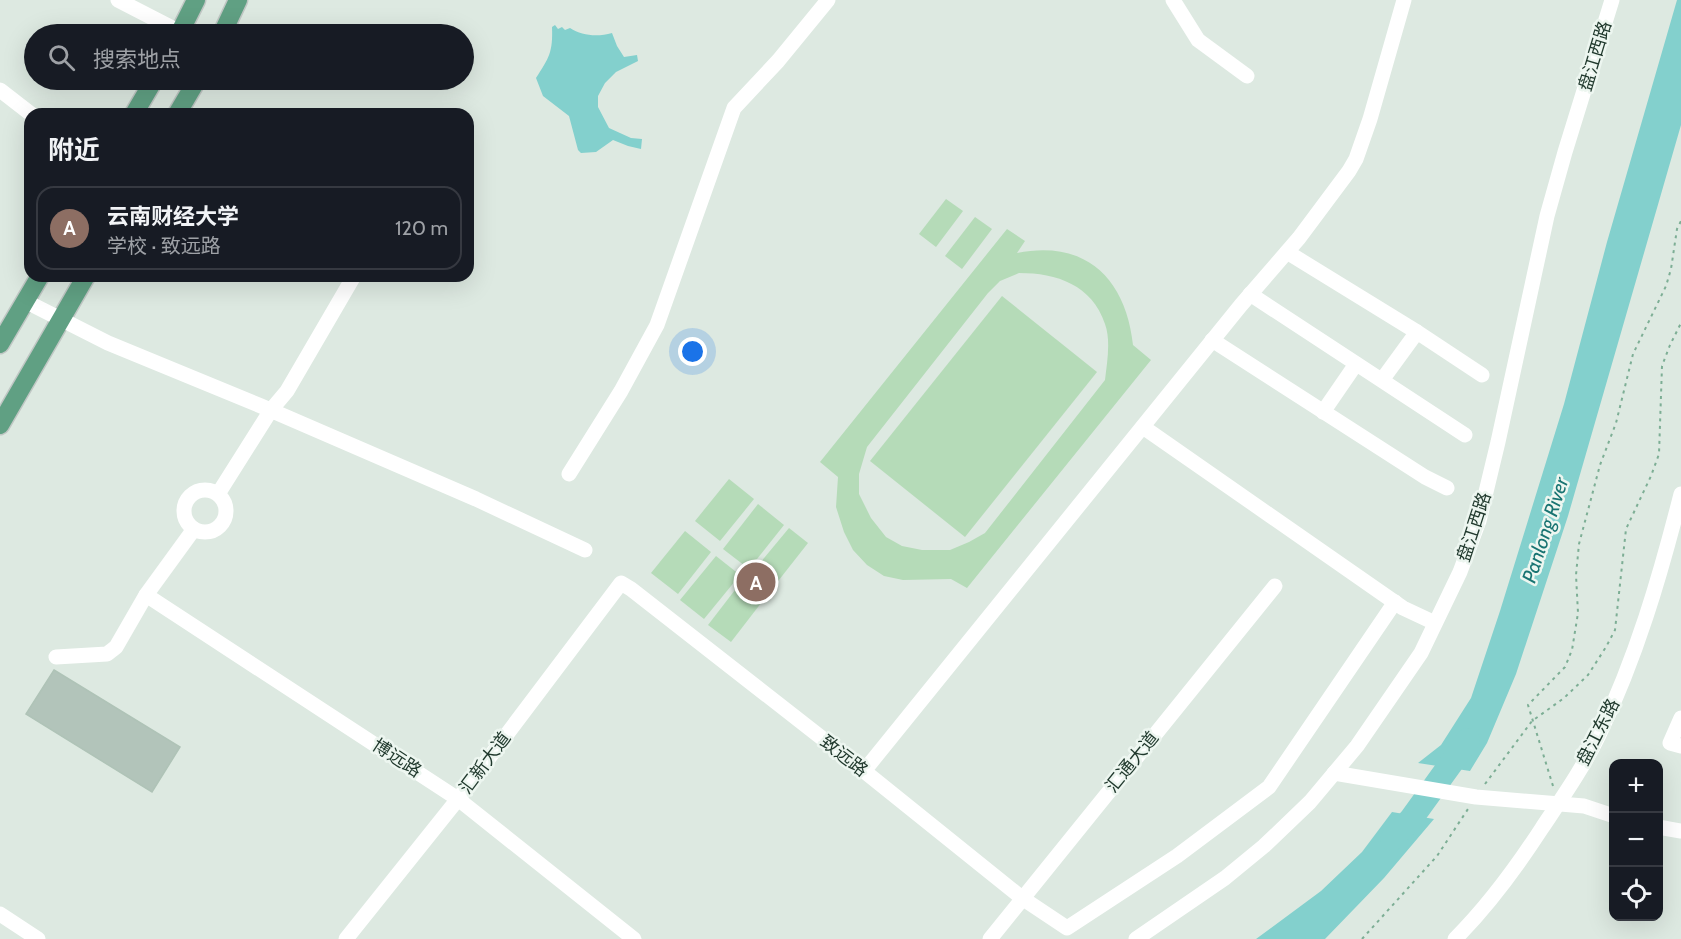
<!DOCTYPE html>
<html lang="zh">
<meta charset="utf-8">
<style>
:root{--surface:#171b24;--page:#242831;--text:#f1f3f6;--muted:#9ea1a6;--line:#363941;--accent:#7c3aed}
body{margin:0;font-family:Cabin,"Noto Sans SC",sans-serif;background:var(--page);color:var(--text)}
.controls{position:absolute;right:18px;bottom:18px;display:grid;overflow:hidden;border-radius:12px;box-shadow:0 6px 24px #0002}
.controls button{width:54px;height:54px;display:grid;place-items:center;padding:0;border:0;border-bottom:2px solid var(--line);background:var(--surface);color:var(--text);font:30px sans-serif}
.you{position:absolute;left:693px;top:352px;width:21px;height:21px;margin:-15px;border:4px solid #fff;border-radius:50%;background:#1a73e8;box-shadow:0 0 0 9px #1a73e833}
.badge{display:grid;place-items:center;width:39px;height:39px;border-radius:50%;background:var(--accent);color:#fff;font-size:20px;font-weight:700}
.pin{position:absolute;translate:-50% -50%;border:3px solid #fff;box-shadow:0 2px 6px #0006}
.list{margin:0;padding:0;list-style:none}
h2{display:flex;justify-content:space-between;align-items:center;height:78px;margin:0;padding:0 24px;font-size:26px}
h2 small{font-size:20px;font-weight:400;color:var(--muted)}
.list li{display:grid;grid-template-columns:39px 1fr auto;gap:18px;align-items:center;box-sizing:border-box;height:84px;margin:0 12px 12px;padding:0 12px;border:2px solid var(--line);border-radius:18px}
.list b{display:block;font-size:22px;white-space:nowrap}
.list p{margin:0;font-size:20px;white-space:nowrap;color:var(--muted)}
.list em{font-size:20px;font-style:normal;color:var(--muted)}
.icon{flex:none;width:33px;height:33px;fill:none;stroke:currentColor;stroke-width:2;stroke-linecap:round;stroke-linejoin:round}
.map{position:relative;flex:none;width:1681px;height:939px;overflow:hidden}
.search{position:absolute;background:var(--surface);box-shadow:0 6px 24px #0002;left:24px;top:24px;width:450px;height:66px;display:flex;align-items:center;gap:15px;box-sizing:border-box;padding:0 21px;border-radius:33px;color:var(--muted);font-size:22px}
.panel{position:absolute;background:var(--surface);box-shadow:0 6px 24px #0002;left:24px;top:108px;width:450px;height:174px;border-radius:18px}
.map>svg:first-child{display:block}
.pitch{fill:#b5dbb8;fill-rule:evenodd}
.water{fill:#83d0cd}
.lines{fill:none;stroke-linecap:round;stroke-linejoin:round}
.river{stroke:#83d0cd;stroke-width:24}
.building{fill:#b2c4ba;stroke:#afc3b7;stroke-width:1.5}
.major-casing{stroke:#c0c7c4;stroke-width:21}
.path{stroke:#7dae95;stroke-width:2;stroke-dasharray:3 4.5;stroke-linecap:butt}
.minor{stroke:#fff;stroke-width:15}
.major{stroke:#60a083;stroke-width:18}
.labels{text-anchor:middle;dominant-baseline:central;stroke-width:5;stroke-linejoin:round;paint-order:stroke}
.street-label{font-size:18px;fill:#1f382c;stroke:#edf6f0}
.water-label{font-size:20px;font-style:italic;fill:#197472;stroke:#edf6f0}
</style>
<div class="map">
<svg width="1681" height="939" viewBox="0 0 1681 939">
<rect width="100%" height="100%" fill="#dde9e1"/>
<g class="pitch">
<polygon points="946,199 963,211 936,247 919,234"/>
<polygon points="975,217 992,229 962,269 945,256"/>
<path d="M1007 229 1025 241 1017 253C1086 239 1126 279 1133 345L1151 360 967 588 951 579 903 580 884 576 867 565 853 550 844 532 836 507 838 477 820 462ZM1019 273C1057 273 1092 285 1105 324 1111 340 1107 363 1105 380L985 533 969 542 950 550H922L902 546 886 537 871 518 859 494V474L867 447 988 293 1000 281Z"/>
<polygon points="1002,296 1097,372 965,537 870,461"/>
<polygon points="729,479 754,499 720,541 695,521"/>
<polygon points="758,504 784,525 749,569 723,549"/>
<polygon points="789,528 808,543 775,585 755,569"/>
<polygon points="685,531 711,552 678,594 651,573"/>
<polygon points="716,556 740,575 704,619 680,600"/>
<polygon points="745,577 768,594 731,642 708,625"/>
</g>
<g class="water">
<polygon points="1677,0 1681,0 1681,125 1568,516 1516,674 1487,743 1470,771 1418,763 1441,745 1471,698 1500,611 1564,404 1607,242"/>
<path d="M555 25 558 29 562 27 565 30 570 28C582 36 598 37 612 33L617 46 624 57 637 55 638 61 616 72 605 83 598 96V107L609 128 631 138 642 139 641 149 628 146 613 140 596 152 581 153 578 150 569 116 543 96 536 78C549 58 553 52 552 27Z"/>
<polygon points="1392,812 1434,819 1384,878 1325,939 1256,939 1321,891 1362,852"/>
</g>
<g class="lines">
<polyline class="river" points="1392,839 1411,819 1468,740"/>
</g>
<polygon class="building" points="54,670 180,747 152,792 26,714"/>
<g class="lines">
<g class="major-casing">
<g id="major">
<polyline points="179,34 196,0"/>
<polyline points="222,34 238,0"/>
<polyline points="134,114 154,80"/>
<polyline points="177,114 197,80"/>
<polyline points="0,344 40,276"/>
<polyline points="0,425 86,276"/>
</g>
</g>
<g class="path">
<polyline points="1485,784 1532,721 1564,698 1588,675 1606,647 1615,630 1626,529 1651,476 1659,454 1662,366 1670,345 1681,323"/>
<polyline points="1553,786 1528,705 1565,667 1572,650 1578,613 1576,575 1579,544 1600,465 1616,423 1633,354 1666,286 1671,269 1677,229 1681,221"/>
<polyline points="1362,939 1437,856 1468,809"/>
</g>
<g class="minor">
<polyline points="118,0 180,32"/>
<polyline points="1173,0 1198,40 1247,76"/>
<polyline points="0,90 31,114"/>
<polyline points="1287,252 1417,332 1482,375"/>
<polyline points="1250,294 1465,435"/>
<polyline points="25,301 108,343 261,406 476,499 585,550"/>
<polyline points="1212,340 1425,477 1447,488"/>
<polyline points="1382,380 1417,332"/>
<polyline points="1323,412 1356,364"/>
<polyline points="1143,427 1403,608 1435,623"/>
<polyline points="569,474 621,391 657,325 734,108 778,61 828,0"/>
<circle cx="205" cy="511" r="21"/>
<polyline points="218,494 271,410 287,391 354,276"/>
<polyline points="146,595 458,799 634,939"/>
<polyline points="56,657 107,654 116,647 146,595 194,529"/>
<polyline points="1681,718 1670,743 1681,746"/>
<polyline points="864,771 1241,305 1299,238 1349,171 1356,159 1370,119 1404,0"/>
<polyline points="1334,773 1476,797 1584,806 1614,816"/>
<polyline points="1658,827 1681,831"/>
<polyline points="0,914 38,939"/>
<polyline points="346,939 458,799 621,583 631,589 864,771 1022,898 1067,928 1177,856 1269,787 1395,602"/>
<polyline points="990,939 1275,586"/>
<polyline points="1136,939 1225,878 1264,846 1310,802 1357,746 1421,653 1460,572 1479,521 1498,442 1547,216 1565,152 1612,0"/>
<path d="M1455 939C1488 906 1516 868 1542 828 1562 798 1583 768 1599 735 1636 658 1660 577 1681 494"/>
</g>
<use href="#major" class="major"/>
</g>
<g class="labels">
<g class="street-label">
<text transform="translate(1595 56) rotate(-73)">盘江西路</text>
<text transform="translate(1474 527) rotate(-72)">盘江西路</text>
<text transform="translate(1598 732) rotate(-63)">盘江东路</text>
<text transform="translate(844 756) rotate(38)">致远路</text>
<text transform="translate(397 758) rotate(33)">博远路</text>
<text transform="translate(1132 762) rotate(-51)">汇通大道</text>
<text transform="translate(485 763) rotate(-53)">汇新大道</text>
</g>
<g class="water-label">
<text transform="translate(1545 530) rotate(-72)">Panlong River</text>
</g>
</g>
</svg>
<div class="controls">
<button>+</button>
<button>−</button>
<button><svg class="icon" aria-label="locate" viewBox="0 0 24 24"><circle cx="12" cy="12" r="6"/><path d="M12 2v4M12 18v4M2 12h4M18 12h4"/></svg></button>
</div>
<div class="you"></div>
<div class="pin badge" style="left:756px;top:582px;background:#8d6e63">A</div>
<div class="search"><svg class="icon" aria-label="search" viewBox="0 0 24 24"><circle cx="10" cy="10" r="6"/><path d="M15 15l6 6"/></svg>搜索地点</div>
<section class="panel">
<h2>附近<small></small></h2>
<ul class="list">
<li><span class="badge" style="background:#8d6e63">A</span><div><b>云南财经大学</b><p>学校 · 致远路</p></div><em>120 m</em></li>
</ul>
</section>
</div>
